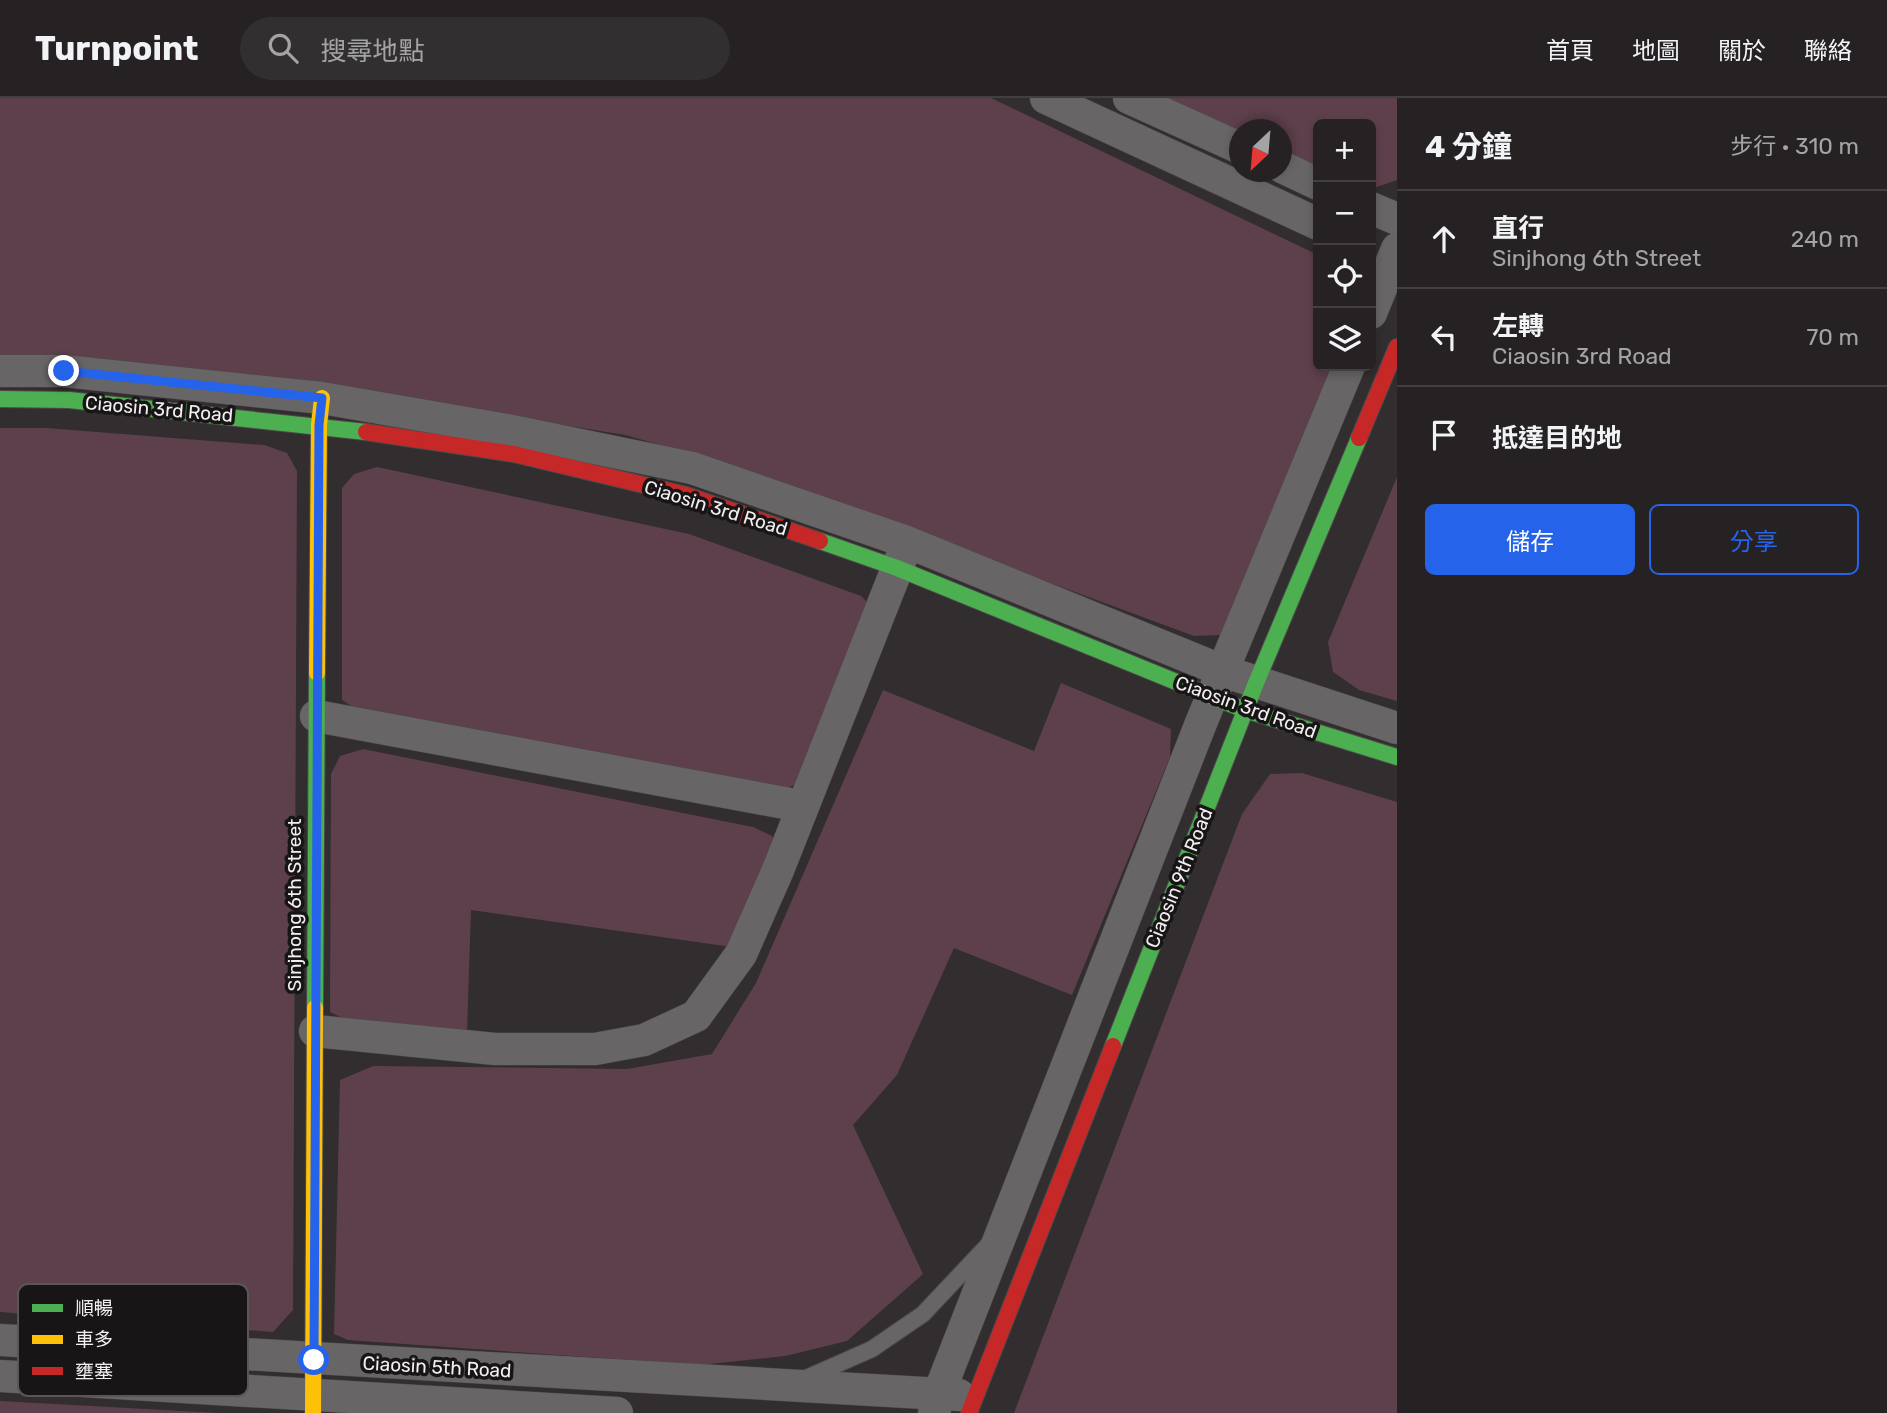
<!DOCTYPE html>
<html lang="zh-TW">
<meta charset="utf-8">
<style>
:root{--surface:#262223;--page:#322f30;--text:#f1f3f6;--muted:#a4a4a6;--line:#423f41;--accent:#2563eb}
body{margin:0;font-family:Rubik,"Noto Sans TC",sans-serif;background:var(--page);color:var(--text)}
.controls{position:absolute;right:21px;top:21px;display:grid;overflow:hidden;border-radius:10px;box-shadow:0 4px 10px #0003}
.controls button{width:63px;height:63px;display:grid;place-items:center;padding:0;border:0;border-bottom:2px solid var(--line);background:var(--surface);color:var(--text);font:35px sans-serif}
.compass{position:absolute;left:1229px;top:21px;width:63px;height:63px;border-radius:50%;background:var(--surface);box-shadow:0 4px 10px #0003;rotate:206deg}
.stop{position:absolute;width:21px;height:21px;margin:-16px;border:5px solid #2563eb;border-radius:50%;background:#fff}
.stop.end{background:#2563eb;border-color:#fff;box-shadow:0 2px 7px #0008}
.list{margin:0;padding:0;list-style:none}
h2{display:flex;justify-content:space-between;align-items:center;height:91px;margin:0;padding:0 28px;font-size:30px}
h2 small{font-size:23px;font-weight:400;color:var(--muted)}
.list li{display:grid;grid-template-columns:46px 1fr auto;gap:21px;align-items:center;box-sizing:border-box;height:98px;padding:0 28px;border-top:2px solid var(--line)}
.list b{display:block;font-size:26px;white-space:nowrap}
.list p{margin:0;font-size:23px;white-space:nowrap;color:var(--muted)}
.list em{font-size:23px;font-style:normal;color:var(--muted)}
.actions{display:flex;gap:14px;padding:21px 28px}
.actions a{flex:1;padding:16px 0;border:2px solid var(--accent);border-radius:10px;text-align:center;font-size:24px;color:var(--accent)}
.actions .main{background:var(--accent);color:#fff}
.icon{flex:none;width:38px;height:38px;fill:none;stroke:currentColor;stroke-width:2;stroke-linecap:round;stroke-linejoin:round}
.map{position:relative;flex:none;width:1397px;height:1315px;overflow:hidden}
header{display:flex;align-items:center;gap:42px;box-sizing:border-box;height:98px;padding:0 35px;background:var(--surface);border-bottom:2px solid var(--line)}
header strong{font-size:33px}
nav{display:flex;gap:38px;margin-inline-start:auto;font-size:24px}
.search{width:490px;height:63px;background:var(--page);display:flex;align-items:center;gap:18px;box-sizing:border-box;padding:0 24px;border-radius:38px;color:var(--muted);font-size:26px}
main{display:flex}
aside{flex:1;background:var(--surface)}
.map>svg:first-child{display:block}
.green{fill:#5d404c}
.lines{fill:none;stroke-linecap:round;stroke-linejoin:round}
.lane-casing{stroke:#4d494b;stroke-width:18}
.street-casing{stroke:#4d494b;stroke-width:33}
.fast-casing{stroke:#4d494b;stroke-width:18}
.slow-casing{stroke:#4d494b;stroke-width:18}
.jam-casing{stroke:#4d494b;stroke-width:18}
.lane{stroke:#686566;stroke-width:16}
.street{stroke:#686566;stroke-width:32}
.fast{stroke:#4caf50;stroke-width:16}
.slow{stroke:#ffc107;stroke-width:16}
.jam{stroke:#c62828;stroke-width:16}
.route{stroke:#2563eb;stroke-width:9}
.labels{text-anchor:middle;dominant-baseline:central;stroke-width:7;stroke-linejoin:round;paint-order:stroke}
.street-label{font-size:19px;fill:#f3eef0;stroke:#181516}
.key{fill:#181516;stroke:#5a5657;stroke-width:2}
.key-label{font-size:19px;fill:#f3eef0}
</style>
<header>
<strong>Turnpoint</strong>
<div class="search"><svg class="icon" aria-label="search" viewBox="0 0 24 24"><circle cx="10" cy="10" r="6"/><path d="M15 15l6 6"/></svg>搜尋地點</div>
<nav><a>首頁</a><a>地圖</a><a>關於</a><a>聯絡</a></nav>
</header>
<main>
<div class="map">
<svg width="1397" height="1315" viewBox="0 0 1397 1315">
<rect width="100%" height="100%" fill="#322d2f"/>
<g class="green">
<polygon points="0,0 991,0 1318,157 1318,268 1335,268 1230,520 1220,537 1194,538 731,367 625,337 264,278 0,259"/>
<polygon points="1159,0 1397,0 1397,82 1371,91 1371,26 1318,26 1318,72 1282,55 1282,32 1240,32 1239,36"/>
<polygon points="0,330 46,330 264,347 287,355 297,373 293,1212 273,1234 0,1214"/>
<polygon points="377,369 689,436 861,498 870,507 800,684 783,692 358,612 342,602 342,390 354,376"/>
<polygon points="1397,379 1397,603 1359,592 1333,574 1328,544"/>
<polygon points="1061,585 1171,631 1170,659 1072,897 954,850 897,977 853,1027 923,1176 847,1243 785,1258 699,1267 348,1242 334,1236 340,982 373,968 627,971 712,956 756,885 883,592 1034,653"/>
<polygon points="363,651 753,729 772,738 777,752 732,849 471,812 467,934 347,922 330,914 331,676 340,658"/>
<polygon points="1302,675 1397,704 1397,1315 1014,1315 1242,716 1270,676"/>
<polygon points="0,1303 219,1315 0,1315"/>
</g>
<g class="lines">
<g class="lane-casing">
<polyline id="lane" points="804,1281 872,1251 923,1216 989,1146"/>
</g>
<g class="street-casing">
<g id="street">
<polyline points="1046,0 1318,126"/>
<polyline points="1129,0 1240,50"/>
<polyline points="1282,69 1318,86"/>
<polyline points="1371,110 1397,121"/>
<polyline points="1371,215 1397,151"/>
<polyline points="0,273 64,273 322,300 507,332 692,370 907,444 1223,573 1397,630"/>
<polyline points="316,618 801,708"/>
<polyline points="315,933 495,951 595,951 644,942 696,918 741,856 778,772 906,448"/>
<polyline points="0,1242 959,1297"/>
<polyline points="0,1278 617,1315"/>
<polyline points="934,1315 939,1295 1201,625 1349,268"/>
</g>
</g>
<g class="fast-casing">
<g id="fast">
<polyline points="0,301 69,302 366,334"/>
<polyline points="820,443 897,470 1245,612 1397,659"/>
<polyline points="315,910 317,575"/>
<polyline points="1113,948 1256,585 1359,340"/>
</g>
</g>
<g class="slow-casing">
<g id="slow">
<polyline points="317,575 319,327 322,300"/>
<polyline points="313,1315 315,910"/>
</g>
</g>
<g class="jam-casing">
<g id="jam">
<polyline points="366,334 514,356 686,397 820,443"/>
<polyline points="1359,340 1397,249"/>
<polyline points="969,1315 1113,948"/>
</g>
</g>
<use href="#lane" class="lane"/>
<use href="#street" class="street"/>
<use href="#fast" class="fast"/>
<use href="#slow" class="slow"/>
<use href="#jam" class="jam"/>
</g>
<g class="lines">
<polyline class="route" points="64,273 322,300 319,327 314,1262"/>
</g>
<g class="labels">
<g class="street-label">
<text transform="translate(159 311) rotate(5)">Ciaosin 3rd Road</text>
<text transform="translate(716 410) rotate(17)">Ciaosin 3rd Road</text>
<text transform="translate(1246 609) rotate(20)">Ciaosin 3rd Road</text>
<text transform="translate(1179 780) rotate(-68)">Ciaosin 9th Road</text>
<text transform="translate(294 807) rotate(-90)">Sinjhong 6th Street</text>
<text transform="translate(437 1269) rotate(3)">Ciaosin 5th Road</text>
</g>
</g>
<rect x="18" y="1186" width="230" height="112" rx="10" class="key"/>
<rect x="32" y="1206" width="31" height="8" fill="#4caf50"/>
<rect x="32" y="1237" width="31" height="9" fill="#ffc107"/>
<rect x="32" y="1269" width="31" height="8" fill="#c62828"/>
<g class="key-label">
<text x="75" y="1217">順暢</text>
<text x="75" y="1248">車多</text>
<text x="75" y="1280">壅塞</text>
</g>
</svg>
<div class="controls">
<button>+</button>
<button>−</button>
<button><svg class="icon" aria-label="locate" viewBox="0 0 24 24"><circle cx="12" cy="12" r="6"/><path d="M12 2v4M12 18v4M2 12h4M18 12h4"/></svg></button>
<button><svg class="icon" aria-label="layers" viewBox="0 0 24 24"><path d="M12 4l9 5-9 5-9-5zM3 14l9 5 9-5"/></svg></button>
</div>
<svg class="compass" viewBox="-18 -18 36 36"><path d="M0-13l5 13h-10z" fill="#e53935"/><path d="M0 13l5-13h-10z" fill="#a4a4a6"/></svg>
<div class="stop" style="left:314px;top:1262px"></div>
<div class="stop end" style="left:64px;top:273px"></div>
</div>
<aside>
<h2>4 分鐘<small>步行 · 310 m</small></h2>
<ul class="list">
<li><svg class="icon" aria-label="ahead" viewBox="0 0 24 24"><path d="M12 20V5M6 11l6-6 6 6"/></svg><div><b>直行</b><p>Sinjhong 6th Street</p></div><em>240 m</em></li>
<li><svg class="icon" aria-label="left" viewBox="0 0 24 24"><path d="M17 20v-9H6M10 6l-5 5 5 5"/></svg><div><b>左轉</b><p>Ciaosin 3rd Road</p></div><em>70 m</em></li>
<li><svg class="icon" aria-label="arrive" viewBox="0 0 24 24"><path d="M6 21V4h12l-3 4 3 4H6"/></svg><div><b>抵達目的地</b></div></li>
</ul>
<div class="actions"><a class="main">儲存</a><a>分享</a></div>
</aside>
</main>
